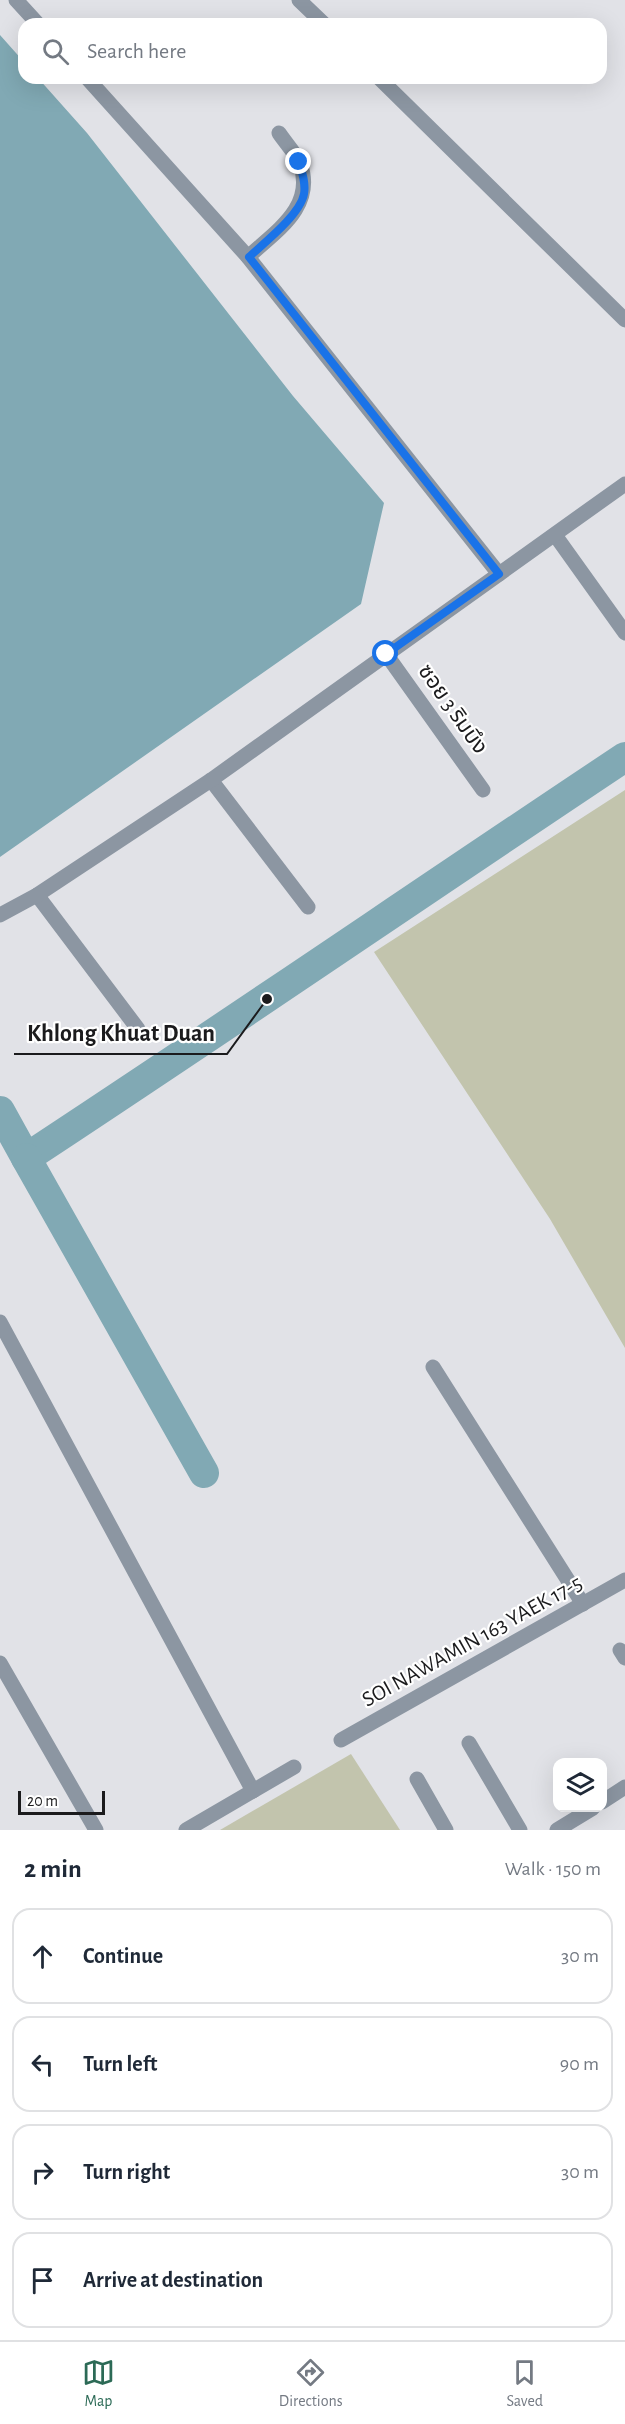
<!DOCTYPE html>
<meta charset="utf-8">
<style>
:root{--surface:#fff;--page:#f6f6f7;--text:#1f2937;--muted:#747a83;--line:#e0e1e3;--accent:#2c6a56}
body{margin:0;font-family:"Alegreya Sans","Noto Sans Thai",sans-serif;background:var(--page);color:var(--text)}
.controls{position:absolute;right:18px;bottom:18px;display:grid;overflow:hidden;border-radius:12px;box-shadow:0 6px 24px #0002}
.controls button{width:54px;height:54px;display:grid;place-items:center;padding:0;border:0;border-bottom:2px solid var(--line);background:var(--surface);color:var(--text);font:30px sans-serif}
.scale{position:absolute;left:18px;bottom:15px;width:87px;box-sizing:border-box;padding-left:6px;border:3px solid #1b1b1d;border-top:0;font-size:16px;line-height:21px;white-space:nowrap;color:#1b1b1d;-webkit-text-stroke:4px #fff;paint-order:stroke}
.stop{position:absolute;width:18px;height:18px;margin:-14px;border:4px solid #1a73e8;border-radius:50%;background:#fff}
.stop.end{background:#1a73e8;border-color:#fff;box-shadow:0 2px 6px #0008}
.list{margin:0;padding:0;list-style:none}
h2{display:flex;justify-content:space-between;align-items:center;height:78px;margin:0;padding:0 24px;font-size:26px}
h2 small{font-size:20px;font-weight:400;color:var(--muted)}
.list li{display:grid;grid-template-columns:39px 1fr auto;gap:18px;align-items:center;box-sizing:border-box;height:96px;margin:0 12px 12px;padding:0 12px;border:2px solid var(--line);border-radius:18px}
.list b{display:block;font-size:22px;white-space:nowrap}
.list em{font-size:20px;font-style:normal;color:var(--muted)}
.icon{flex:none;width:33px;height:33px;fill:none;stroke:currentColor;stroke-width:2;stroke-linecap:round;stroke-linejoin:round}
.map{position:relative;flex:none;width:625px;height:1830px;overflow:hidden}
.search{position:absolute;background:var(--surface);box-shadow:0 6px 24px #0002;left:18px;right:18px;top:18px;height:66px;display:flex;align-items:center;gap:15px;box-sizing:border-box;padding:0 21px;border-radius:18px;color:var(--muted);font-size:22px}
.sheet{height:510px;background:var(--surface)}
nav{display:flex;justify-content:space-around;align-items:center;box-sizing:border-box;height:84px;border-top:2px solid var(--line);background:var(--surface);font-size:16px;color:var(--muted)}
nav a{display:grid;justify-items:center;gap:3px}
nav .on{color:var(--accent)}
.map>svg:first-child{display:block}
.green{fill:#c2c4ad}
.water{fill:#81a9b4}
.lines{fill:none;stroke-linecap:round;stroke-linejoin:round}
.canal{stroke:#81a9b4;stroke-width:30}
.minor{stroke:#8c96a2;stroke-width:15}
.route{stroke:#1a73e8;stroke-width:8}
.labels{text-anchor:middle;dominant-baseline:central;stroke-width:4.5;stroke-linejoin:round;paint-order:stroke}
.street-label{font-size:22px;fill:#1b1b1d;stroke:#fff}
.leader{fill:none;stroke:#1b1b1d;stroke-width:2}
.callout-dot{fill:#1b1b1d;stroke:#fff;stroke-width:2}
.callout-label{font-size:24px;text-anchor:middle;font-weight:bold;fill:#1b1b1d;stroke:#fff;stroke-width:4.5;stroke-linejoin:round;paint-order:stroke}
</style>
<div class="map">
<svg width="625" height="1830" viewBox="0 0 625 1830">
<rect width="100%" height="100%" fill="#e1e2e7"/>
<g class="green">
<polygon points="625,790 625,1348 550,1219 374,952"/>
<polygon points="351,1754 400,1830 220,1830"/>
</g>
<polygon class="water" points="0,35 24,62 24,78 38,78 87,133 293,396 384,503 361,604 0,857"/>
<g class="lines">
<g class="canal">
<path d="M0 1111 26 1158C227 1026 425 890 625 757"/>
<polyline points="26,1158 204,1473"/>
</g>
<g class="minor">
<polyline points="16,0 38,24"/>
<polyline points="299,0 324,24"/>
<polyline points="87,78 248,257 499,574"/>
<polyline points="379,78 625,320"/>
<path d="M248 257C276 231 316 207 300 163 295 153 285 142 279 133"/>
<polyline points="555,535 625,633"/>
<polyline points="386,654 483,790"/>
<polyline points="211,780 308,907"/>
<polyline points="37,895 138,1029"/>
<polyline points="0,915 37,895 211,780 625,484"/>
<polyline points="0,1322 253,1791"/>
<polyline points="433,1367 583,1604"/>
<polyline points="620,1650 625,1658"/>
<polyline points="0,1663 96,1830"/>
<polyline points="341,1740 625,1580"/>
<polyline points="469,1743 520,1830"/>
<polyline points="417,1779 446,1830"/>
<polyline points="602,1802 625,1787"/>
<polyline points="186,1830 294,1767"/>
<polyline points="557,1830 593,1808"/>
</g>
</g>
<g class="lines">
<path class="route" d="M299 162C302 172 306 183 304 194 300 215 264 243 249 257L499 574 386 654"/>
</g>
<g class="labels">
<g class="street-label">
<text transform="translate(453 709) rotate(55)">ซอย 3 ริมบึง</text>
<text transform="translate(472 1641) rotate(-29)">SOI NAWAMIN 163 YAEK 17-5</text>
</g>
</g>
<path class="leader" d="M267 999L227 1054H14"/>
<circle class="callout-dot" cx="267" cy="999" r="6"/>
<g class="callout-label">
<text x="121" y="1041">Khlong Khuat Duan</text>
</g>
</svg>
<div class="controls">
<button><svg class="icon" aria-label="layers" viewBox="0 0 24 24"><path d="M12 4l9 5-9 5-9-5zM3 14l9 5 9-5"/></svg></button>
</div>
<div class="scale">20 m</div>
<div class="stop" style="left:386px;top:654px"></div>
<div class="stop end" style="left:299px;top:162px"></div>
<div class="search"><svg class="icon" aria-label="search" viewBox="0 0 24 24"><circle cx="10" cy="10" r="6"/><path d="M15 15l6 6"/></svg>Search here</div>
</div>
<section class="sheet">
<h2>2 min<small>Walk · 150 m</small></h2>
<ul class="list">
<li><svg class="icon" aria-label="ahead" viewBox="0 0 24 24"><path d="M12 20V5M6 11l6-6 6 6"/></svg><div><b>Continue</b></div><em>30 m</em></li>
<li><svg class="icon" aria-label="left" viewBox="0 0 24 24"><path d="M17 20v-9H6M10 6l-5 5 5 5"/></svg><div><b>Turn left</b></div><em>90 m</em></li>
<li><svg class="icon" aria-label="right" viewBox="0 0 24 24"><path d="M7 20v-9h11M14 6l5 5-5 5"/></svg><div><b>Turn right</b></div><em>30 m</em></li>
<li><svg class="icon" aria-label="arrive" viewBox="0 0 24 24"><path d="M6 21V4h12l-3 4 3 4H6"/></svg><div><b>Arrive at destination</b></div></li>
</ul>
</section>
<nav>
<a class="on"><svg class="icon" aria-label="map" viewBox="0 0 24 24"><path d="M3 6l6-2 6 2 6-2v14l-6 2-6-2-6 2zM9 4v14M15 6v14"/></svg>Map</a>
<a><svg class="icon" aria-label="directions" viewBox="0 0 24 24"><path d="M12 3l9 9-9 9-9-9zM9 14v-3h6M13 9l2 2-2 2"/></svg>Directions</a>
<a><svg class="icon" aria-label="saved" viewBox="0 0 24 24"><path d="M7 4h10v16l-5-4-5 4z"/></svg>Saved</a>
</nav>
